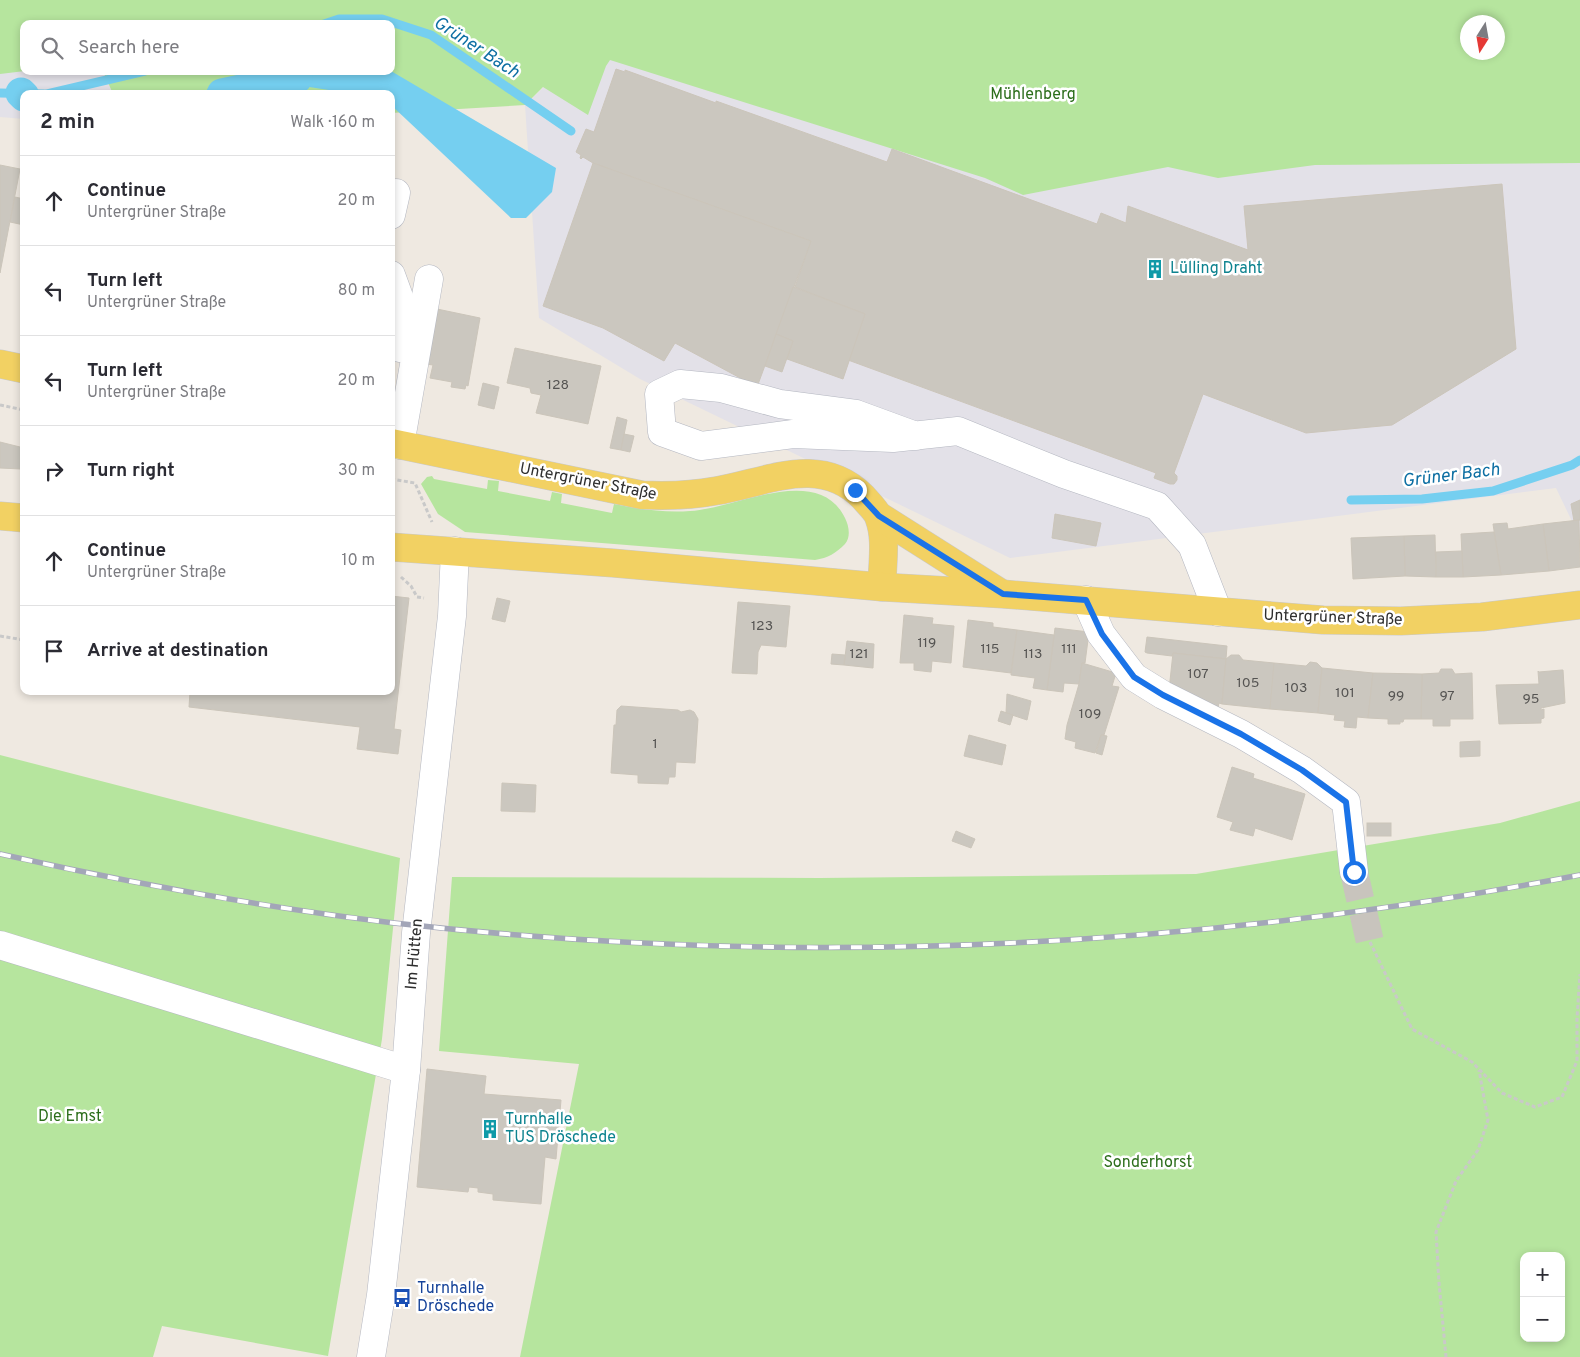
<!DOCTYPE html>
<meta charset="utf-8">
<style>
:root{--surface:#fff;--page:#f7f7f7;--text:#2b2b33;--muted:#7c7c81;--line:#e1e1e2}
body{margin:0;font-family:Overpass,sans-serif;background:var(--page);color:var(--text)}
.controls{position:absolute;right:15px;bottom:15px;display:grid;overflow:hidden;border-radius:10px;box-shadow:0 2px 8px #0003}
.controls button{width:45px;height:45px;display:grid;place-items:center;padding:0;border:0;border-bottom:1px solid var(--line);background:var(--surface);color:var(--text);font:25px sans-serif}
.compass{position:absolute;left:1460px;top:15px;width:45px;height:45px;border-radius:50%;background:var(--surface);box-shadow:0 2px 8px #0003;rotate:191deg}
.stop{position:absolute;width:15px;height:15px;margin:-11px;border:4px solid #1a73e8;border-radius:50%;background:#fff}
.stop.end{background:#1a73e8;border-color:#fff;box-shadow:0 1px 5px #0008}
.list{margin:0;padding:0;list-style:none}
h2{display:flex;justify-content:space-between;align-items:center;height:65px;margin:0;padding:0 20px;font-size:21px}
h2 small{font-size:16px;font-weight:400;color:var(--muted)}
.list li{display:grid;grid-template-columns:32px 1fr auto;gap:15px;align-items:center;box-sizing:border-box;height:90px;padding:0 20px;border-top:1px solid var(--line)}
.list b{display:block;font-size:19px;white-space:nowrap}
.list p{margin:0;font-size:16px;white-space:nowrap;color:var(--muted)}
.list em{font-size:16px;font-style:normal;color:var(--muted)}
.icon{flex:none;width:28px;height:28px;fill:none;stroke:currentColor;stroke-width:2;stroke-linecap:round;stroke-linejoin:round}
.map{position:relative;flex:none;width:1580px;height:1357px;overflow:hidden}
.search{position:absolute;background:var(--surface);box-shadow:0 2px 8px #0003;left:20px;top:20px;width:375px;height:55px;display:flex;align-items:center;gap:12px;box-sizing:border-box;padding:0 18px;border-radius:10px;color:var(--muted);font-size:19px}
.panel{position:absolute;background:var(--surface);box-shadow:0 2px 8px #0003;left:20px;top:90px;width:375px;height:605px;border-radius:10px}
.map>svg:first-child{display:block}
.industrial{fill:#e3e1e8}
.green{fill:#b6e59e;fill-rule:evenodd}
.water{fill:#75cff0}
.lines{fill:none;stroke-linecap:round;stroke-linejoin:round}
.stream{stroke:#75cff0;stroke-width:9}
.canal{stroke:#75cff0;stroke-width:31}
.building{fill:#cbc7bf;stroke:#cbc5ba}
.minor-tunnel{stroke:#c8c4bd;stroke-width:28;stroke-dasharray:28 14;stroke-linecap:butt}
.minor-casing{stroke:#b4b7c1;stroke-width:29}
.major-casing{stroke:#c9c9c9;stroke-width:29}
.path{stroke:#c9c9c9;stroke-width:3;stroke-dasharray:4 2.5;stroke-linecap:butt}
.minor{stroke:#fff;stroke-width:28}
.major{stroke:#f2d163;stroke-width:28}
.rail-casing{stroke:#a3a6b8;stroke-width:5.5}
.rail{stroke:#fff;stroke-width:4;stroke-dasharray:11;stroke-linecap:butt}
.route{stroke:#1a73e8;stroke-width:6}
.labels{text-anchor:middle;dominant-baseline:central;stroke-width:5;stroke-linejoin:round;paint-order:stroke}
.number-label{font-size:14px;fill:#555452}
.park-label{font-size:16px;fill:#2c6e1b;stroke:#fff}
.culture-label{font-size:16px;fill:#0d838f;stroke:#fff;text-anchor:start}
.street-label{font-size:16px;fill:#2e2e2e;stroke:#fff}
.transit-label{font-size:16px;fill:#164399;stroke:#fff;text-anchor:start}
.water-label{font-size:18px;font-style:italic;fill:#0d6fa3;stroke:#fff}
</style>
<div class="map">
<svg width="1580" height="1357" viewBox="0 0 1580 1357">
<rect width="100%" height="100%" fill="#efe9e1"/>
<g class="industrial">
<polygon points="0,0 24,24 24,71 103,71 113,94 24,94 24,119 0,117"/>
<polygon points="598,35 1580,130 1580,538 1556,488 1010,558 640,379 539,318 525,105"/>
</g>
<g class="green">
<path d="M0 0H1580V163L1315 165 1218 178 1168 167 1023 195 985 178 610 60 606 66 588 115 543 87 525 105 391 113V94H113L103 71H391V24H24L25 71 0 74ZM1468 22H1498V52H1468Z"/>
<path d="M432 476 434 479 487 489 488 480 499 481 498 491 550 501 552 492 562 494 561 503 612 513 614 504C640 509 664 513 690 511 734 509 818 462 845 518 849 526 851 537 845 544 836 553 828 558 815 560L465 532 438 514 421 484 427 477Z"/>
<polygon points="0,755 400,858 382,1039 328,1356 162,1326 153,1357 0,1357"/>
<path d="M1580 801V1357H520L579 1064 439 1051 452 877 820 878 1196 874 1500 823ZM1524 1256H1561V1338H1524Z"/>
</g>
<polygon class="water" points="299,71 391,71 556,168 552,192 526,218 511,218 391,105 391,94 355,94 296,85"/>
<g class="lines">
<g class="stream">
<polyline points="324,24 339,19 382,19 431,35 571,131"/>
<polyline points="0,93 44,94"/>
<polyline points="47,94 145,71"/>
<polyline points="1351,500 1422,499 1493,491 1572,465 1580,460"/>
</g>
<g class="canal">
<polyline points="21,93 24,96"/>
<polyline points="222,94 297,78"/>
</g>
</g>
<g class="building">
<polygon points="616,69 625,72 625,70 716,103 716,101 887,162 892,149 1097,224 1101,213 1126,223 1128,206 1248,250 1244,206 1502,184 1516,349 1392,425 1306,433 1203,394 1174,473 1177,476 1177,480 1174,484 1170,484 1154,478 1156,473 848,360 865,314 795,287 811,241 593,163 583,157 581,159 580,158 581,155 576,152 586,129 594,132"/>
<polygon points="593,163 811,241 757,387 675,343 664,361 603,328 543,306"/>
<polygon points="0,165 20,169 0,273"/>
<polygon points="15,197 24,199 24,225 10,222"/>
<polygon points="793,287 865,314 843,379 787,359 793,341 776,334"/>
<polygon points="437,309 480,318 468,386 466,385 465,389 451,387 452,382 430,378 433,365 426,364"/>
<polygon points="776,334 793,341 782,372 765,366"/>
<polygon points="515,348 601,366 588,424 536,413 541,395 531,393 530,388 507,383"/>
<polygon points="483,383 499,387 494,409 478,405"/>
<polygon points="617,417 627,420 621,450 610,448"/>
<polygon points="624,434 634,436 630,452 621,450"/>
<polygon points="0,442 24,448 21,469 0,468"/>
<polygon points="24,449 24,469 21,469"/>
<polygon points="1580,500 1580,520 1574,521 1571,504"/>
<polygon points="1055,514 1101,523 1096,546 1052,538"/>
<polygon points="1579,520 1580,567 1549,571 1543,524"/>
<polygon points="1507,523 1508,529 1543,524 1549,571 1501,575 1493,524"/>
<polygon points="1494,532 1501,575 1463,577 1461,534"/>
<polygon points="1435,535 1436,577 1405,576 1404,536"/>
<polygon points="1404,536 1405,576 1353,579 1351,538"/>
<polygon points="1462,551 1463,577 1436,577 1436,552"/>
<polygon points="391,596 409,598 394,729 401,730 398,754 357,749 360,727 189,707 190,692 184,691 391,691"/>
<polygon points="497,598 510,601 505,622 492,619"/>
<polygon points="738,602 790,606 786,647 761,645 758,652 757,674 732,673"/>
<polygon points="904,615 933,618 932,624 954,626 951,663 932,661 931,672 914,670 914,663 900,663"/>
<polygon points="968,620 993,623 993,627 1017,630 1011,673 963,667"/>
<polygon points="1055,628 1089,632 1085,663 1082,663 1079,684 1064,683 1063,692 1047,690"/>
<polygon points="1017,630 1054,635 1047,690 1033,688 1035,678 1011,675"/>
<polygon points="1147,637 1227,646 1226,659 1173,653 1172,656 1147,653 1145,652"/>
<polygon points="847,641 874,644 873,668 844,665"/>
<polygon points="1173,653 1226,659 1222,704 1219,703 1216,715 1169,690"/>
<polygon points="832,654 845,655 844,665 831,664"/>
<polygon points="1231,655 1239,655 1243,660 1274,663 1270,709 1222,704 1226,659"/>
<polygon points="1310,662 1317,663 1322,668 1318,713 1270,709 1274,663 1306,666"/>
<polygon points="1082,663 1116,673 1112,686 1119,687 1104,735 1101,735 1095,753 1075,748 1076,742 1065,739 1067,725 1079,684"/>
<polygon points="1322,668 1373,673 1368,718 1357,717 1356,728 1344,727 1345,721 1334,720 1335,715 1318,713"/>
<polygon points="1441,669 1452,669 1455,674 1472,673 1473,719 1450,719 1450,726 1433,726 1433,719 1421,719 1422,674 1439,673"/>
<polygon points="1562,670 1563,670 1565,703 1541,708 1541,710 1544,709 1544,718 1541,719 1541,723 1499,724 1496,685 1539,684 1538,671 1539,672"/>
<polygon points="1373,673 1422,674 1421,719 1404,719 1403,722 1400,722 1400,724 1388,724 1388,719 1368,718"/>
<polygon points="1007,694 1031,701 1027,720 1006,713"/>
<polygon points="621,706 678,710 681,712 690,710 694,712 698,719 695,763 676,762 675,777 669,777 668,784 638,783 638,775 611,773 614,725 616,725 617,710"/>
<polygon points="1001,711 1013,715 1010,725 998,721"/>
<polygon points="969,735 1006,745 1002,765 964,756"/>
<polygon points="1101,735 1107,736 1102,755 1096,753"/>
<polygon points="1480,741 1480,756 1460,757 1460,742"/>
<polygon points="1232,767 1254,774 1253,778 1305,794 1292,840 1255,828 1253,836 1230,830 1233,822 1217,817"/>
<polygon points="502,783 536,785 535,812 501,811"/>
<rect x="1367" y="823" width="24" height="13"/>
<polygon points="956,831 975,839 971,848 952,841"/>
<polygon points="427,1069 486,1076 484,1094 561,1100 556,1159 545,1157 541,1204 493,1200 493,1194 478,1192 478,1188 469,1187 468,1192 417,1187"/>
</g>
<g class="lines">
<polyline class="minor-tunnel" points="1354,872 1370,942"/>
<g class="minor-casing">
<g id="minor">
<polyline points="391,215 396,193"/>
<polyline points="391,275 406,316 400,348"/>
<polyline points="916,436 856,414 780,404 721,388 680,384 659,394 662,432 701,446 793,434 893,438 958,431 1064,474 1157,506 1192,545 1218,612"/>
<polyline points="400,445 429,279"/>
<polyline points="1086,600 1101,634 1134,677 1163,695 1241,734 1302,770 1346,802 1354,872"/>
<polyline points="0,945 406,1070"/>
<polyline points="371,1357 381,1295 406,1070 416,933 452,616 455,551"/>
</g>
</g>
<g class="major-casing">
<g id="major">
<polyline points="0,364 24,369"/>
<path d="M391 443 642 495C667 496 689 496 715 491 766 483 819 453 863 497 868 503 877 511 879 518 887 539 882 564 882 587"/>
<polyline points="0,516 24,518"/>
<polyline points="879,516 999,592"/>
<polyline points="391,547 613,563 882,587 1003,594 1323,620 1401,621 1482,617 1580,605"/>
</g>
</g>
<g class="path">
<polyline points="0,405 24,410"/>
<polyline points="391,479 415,483 432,522"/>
<polyline points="401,577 411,586 417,597 424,598"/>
<polyline points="0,636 24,640"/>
<polyline points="1370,942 1412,1029 1472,1062 1502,1093 1535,1107 1562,1097 1577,1061 1577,1018 1580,974"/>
<polyline points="1446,1357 1439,1283 1436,1232 1456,1181 1478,1150 1488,1120 1479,1070"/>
</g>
<use href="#minor" class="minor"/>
<use href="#major" class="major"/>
<g class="rail-casing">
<path id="rail" d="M0 854C130 883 261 907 394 923 791 968 1188 950 1580 875"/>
</g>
<use href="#rail" class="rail"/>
</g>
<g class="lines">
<polyline class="route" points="855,490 879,516 1003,594 1086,600 1102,634 1134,677 1163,695 1241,734 1302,770 1346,802 1354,872"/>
</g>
<defs>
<g id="building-bare" transform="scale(1.5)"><path d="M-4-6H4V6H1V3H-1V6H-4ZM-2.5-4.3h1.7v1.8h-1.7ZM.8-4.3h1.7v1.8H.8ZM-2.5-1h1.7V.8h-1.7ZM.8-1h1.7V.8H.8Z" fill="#0f9aa8" stroke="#fff" stroke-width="2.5" paint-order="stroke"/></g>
<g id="bus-bare" transform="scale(1.5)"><path d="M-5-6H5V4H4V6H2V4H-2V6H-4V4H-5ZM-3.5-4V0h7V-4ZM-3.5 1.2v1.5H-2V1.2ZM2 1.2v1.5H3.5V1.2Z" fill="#1a4fb4" stroke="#fff" stroke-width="2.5" paint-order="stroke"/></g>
</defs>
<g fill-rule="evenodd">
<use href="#building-bare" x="1155" y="269"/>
<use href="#building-bare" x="490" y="1129"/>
<use href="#bus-bare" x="402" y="1298"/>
</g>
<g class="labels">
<g class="number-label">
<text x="558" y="385">128</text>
<text x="762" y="626">123</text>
<text x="927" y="643">119</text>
<text x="990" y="649">115</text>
<text x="1069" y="649">111</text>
<text x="859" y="654">121</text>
<text x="1033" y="654">113</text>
<text x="1198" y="674">107</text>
<text x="1248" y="683">105</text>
<text x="1296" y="688">103</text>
<text x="1345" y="693">101</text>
<text x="1396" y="696">99</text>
<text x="1447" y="696">97</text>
<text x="1531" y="699">95</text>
<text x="1090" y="714">109</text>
<text x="655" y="744">1</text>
</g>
<g class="park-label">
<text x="1033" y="95">Mühlenberg</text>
<text x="70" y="1117">Die Emst</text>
<text x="1148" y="1163">Sonderhorst</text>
</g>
<g class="culture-label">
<text x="1170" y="269">Lülling Draht</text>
<text x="505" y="1120">Turnhalle<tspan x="505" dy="18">TUS Dröschede</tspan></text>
</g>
<g class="street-label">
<text transform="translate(588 482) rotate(11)">Untergrüner Straße</text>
<text transform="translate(1333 618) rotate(2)">Untergrüner Straße</text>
<text transform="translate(415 954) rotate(-85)">Im Hütten</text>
</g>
<g class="transit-label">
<text x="417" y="1289">Turnhalle<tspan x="417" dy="18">Dröschede</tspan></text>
</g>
<g class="water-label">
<text transform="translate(476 48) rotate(33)">Grüner Bach</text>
<text transform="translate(1451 476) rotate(-7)">Grüner Bach</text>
</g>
</g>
</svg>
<div class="controls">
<button>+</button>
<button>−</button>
</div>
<svg class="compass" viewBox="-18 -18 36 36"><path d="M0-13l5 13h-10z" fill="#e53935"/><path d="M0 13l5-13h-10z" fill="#7c7c81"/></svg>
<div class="stop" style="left:1354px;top:872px"></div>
<div class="stop end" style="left:855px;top:490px"></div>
<div class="search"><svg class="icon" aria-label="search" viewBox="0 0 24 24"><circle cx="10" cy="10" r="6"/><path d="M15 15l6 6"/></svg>Search here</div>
<section class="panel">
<h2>2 min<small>Walk · 160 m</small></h2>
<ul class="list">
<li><svg class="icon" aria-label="ahead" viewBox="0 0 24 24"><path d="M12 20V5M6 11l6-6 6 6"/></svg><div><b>Continue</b><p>Untergrüner Straße</p></div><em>20 m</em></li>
<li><svg class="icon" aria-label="left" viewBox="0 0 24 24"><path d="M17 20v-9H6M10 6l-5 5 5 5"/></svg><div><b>Turn left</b><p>Untergrüner Straße</p></div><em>80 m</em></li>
<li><svg class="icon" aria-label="left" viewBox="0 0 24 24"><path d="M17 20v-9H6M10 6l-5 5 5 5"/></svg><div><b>Turn left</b><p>Untergrüner Straße</p></div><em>20 m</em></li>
<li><svg class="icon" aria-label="right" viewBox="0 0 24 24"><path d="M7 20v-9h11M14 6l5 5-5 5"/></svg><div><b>Turn right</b></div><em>30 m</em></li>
<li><svg class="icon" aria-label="ahead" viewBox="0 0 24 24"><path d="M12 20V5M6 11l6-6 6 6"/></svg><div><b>Continue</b><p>Untergrüner Straße</p></div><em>10 m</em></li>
<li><svg class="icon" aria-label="arrive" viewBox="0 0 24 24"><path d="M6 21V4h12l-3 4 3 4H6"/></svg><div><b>Arrive at destination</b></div></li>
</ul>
</section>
</div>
